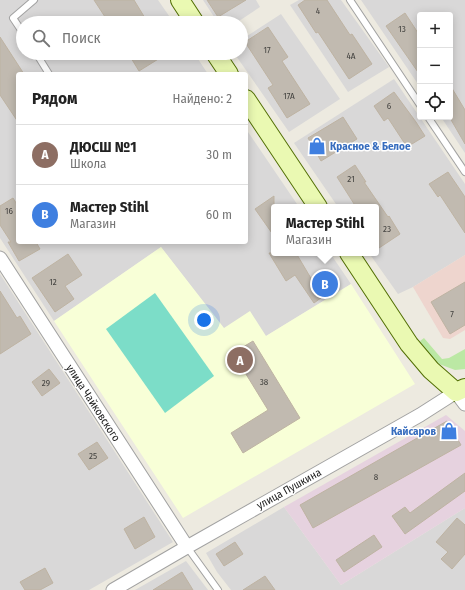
<!DOCTYPE html>
<html lang="ru">
<meta charset="utf-8">
<style>
:root{--surface:#fff;--page:#f2f2f2;--text:#222;--muted:#767676;--line:#e0e0e0;--accent:#c62000}
body{margin:0;font-family:"Fira Sans Condensed",sans-serif;background:var(--page);color:var(--text)}
.controls{position:absolute;right:12px;top:12px;display:grid;overflow:hidden;border-radius:4px;box-shadow:0 2px 10px #0003}
.controls button{width:36px;height:36px;display:grid;place-items:center;padding:0;border:0;border-bottom:1px solid var(--line);background:var(--surface);color:var(--text);font:20px sans-serif}
.you{position:absolute;left:204px;top:320px;width:14px;height:14px;margin:-10px;border:3px solid #fff;border-radius:50%;background:#1a73e8;box-shadow:0 0 0 6px #1a73e833}
.badge{display:grid;place-items:center;width:26px;height:26px;border-radius:50%;background:var(--accent);color:#fff;font-size:13px;font-weight:700}
.pin{position:absolute;translate:-50% -50%;border:2px solid #fff;box-shadow:0 1px 4px #0006}
.popup{position:absolute;left:271px;top:204px;width:108px;height:52px;box-sizing:border-box;display:grid;place-content:center;border-radius:4px;background:var(--surface);filter:drop-shadow(0 1px 3px #0005);font-size:13px;white-space:nowrap;color:var(--muted)}
.popup b{font-size:15px;color:var(--text)}
.popup::after{content:'';position:absolute;left:50%;top:100%;margin-left:-8px;border:8px solid transparent;border-top-color:var(--surface)}
.list{margin:0;padding:0;list-style:none}
h2{display:flex;justify-content:space-between;align-items:center;height:52px;margin:0;padding:0 16px;font-size:17px}
h2 small{font-size:13px;font-weight:400;color:var(--muted)}
.list li{display:grid;grid-template-columns:26px 1fr auto;gap:12px;align-items:center;box-sizing:border-box;height:60px;padding:0 16px;border-top:1px solid var(--line)}
.list b{display:block;font-size:15px;white-space:nowrap}
.list p{margin:0;font-size:13px;white-space:nowrap;color:var(--muted)}
.list em{font-size:13px;font-style:normal;color:var(--muted)}
.icon{flex:none;width:22px;height:22px;fill:none;stroke:currentColor;stroke-width:2;stroke-linecap:round;stroke-linejoin:round}
.map{position:relative;flex:none;width:465px;height:590px;overflow:hidden}
.search{position:absolute;background:var(--surface);box-shadow:0 2px 10px #0003;left:16px;top:16px;width:232px;height:44px;display:flex;align-items:center;gap:10px;box-sizing:border-box;padding:0 14px;border-radius:22px;color:var(--muted);font-size:15px}
.panel{position:absolute;background:var(--surface);box-shadow:0 2px 10px #0003;left:16px;top:72px;width:232px;height:172px;border-radius:4px}
.map>svg:first-child{display:block}
.residential{fill:#d9d8d8}
.commercial{fill:#eed5ce}
.industrial{fill:#e6d2df}
.education{fill:#f8ffd7}
.grass{fill:#bbe8a4}
.pitch{fill:#7cddc8}
.building{fill:#c1bab0;stroke:#beb3a2}
.lines{fill:none;stroke-linecap:round;stroke-linejoin:round}
.lane-casing{stroke:#a2a2a2;stroke-width:8}
.street-casing{stroke:#a2a2a2;stroke-width:15}
.secondary-casing{stroke:#526f04;stroke-width:20}
.lane{stroke:#fff;stroke-width:6}
.street{stroke:#fff;stroke-width:13}
.secondary{stroke:#eaf9b2;stroke-width:18}
.labels{text-anchor:middle;dominant-baseline:central;stroke-width:3;stroke-linejoin:round;paint-order:stroke}
.number-label{font-size:9px;fill:#444340}
.shop-label{font-size:11px;font-weight:bold;fill:#366cbe;stroke:#fff;text-anchor:start}
.street-label{font-size:11px;fill:#1b1b1b;stroke:#fff}
</style>
<div class="map">
<svg width="465" height="590" viewBox="0 0 465 590">
<rect width="100%" height="100%" fill="#edeae0"/>
<g class="residential">
<polygon points="0,0 158,0 174,23 23,23 23,53 194,53 208,74 18,74 18,242 246,242 246,129 299,207 274,207 274,253 330,253 351,284 266,336 224,329 161,247 54,321 0,238"/>
<polygon points="203,0 256,0 260,7 236,23 218,23"/>
<polygon points="299,0 341,0 389,67 348,92 290,5"/>
<polygon points="361,0 465,0 465,153 441,117 450,117 450,15 420,15 420,87"/>
<polygon points="281,14 340,99 289,132 234,53 241,53 241,40"/>
<polygon points="394,79 465,184 465,255 413,287 398,294 369,253 376,253 376,207 338,207 294,143"/>
<polygon points="0,274 173,542 89,590 0,590"/>
<polygon points="284,507 341,585 465,508 465,590 231,590 217,572 206,553"/>
<polygon points="186,561 208,590 135,590"/>
</g>
<polygon class="commercial" points="465,255 465,330 450,339 443,338 413,287"/>
<polygon class="industrial" points="446,415 465,431 465,508 341,585 284,507"/>
<polygon class="education" points="161,247 224,328 250,311 266,336 351,284 415,384 183,518 54,321"/>
<polygon class="grass" points="424,338 442,359 449,358 465,349 465,369 455,370 439,364 429,356 420,341"/>
<polygon class="pitch" points="155,293 214,376 165,413 106,329"/>
<g class="building">
<polygon points="94,0 134,0 148,23 109,23"/>
<polygon points="207,0 246,0 218,17"/>
<polygon points="305,0 327,0 350,35 352,34 372,64 349,79 318,32 316,33 298,5"/>
<polygon points="405,13 420,36 420,75 386,26"/>
<polygon points="268,27 288,57 282,61 310,104 287,118 268,88 273,85 245,42"/>
<polygon points="0,37 24,74 18,74 18,122 0,95"/>
<polygon points="128,53 168,53 139,71"/>
<polygon points="450,85 465,110 465,144 450,118"/>
<polygon points="394,92 416,122 425,136 407,147 388,118 384,121 374,106"/>
<polygon points="343,117 357,139 321,161 308,138"/>
<polygon points="355,165 366,182 364,182 388,217 389,216 400,234 376,250 376,207 356,207 337,177"/>
<polygon points="448,172 465,197 465,233 440,195 438,197 429,184"/>
<polygon points="274,196 274,236 255,209"/>
<polygon points="13,198 18,206 18,242 36,242 40,249 19,261 8,242 11,242 0,225 0,206"/>
<polygon points="269,253 296,253 312,280 322,273 333,289 314,303 295,275 286,281"/>
<polygon points="68,254 82,275 65,286 74,299 55,312 32,278"/>
<polygon points="465,282 465,325 450,334 431,302"/>
<polygon points="0,291 17,318 20,316 31,334 0,354"/>
<polygon points="253,341 300,418 243,453 231,433 268,410 233,353"/>
<polygon points="49,369 60,383 42,396 32,382"/>
<polygon points="447,421 461,445 313,528 300,505"/>
<polygon points="97,442 108,458 89,470 78,454"/>
<polygon points="465,473 465,491 405,534 392,516 405,507 410,513"/>
<polygon points="144,517 155,537 135,549 124,529"/>
<polygon points="457,518 465,525 465,554 452,569 441,559 448,552 436,542"/>
<polygon points="374,535 382,547 344,572 336,560"/>
<polygon points="235,542 243,554 224,566 216,554"/>
<polygon points="45,568 53,583 40,590 25,590 20,582"/>
<polygon points="182,572 193,590 153,590"/>
<polygon points="265,576 275,590 243,590"/>
</g>
<g class="lines">
<g class="lane-casing">
<g id="lane">
<polyline points="350,0 420,105"/>
<polyline points="23,33 13,18 34,0"/>
<polyline points="36,53 49,74"/>
<polyline points="428,117 465,172"/>
<polyline points="187,547 218,590"/>
</g>
</g>
<g class="street-casing">
<g id="street">
<polyline points="0,258 187,547"/>
<polyline points="113,590 187,547 420,415 456,392 465,404"/>
</g>
</g>
<g class="secondary-casing">
<g id="secondary">
<polyline points="180,0 195,23"/>
<polyline points="215,53 229,74"/>
<polyline points="246,99 318,207"/>
<polyline points="349,253 409,344 431,370 456,392 465,388"/>
</g>
</g>
<use href="#lane" class="lane"/>
<use href="#street" class="street"/>
<use href="#secondary" class="secondary"/>
</g>
<defs>
<g id="shop-bare" transform="scale(1.38)"><path d="M-5-2.5h2.3a2.7 3.5 0 0 1 5.4 0H5L5.5 6h-11ZM-1.5-2.5h3a1.5 2.3 0 0 0-3 0Z" fill="#3f7fe0" stroke="#fff" stroke-width="2.5" paint-order="stroke"/></g>
</defs>
<g fill-rule="evenodd">
<use href="#shop-bare" x="317" y="146"/>
<use href="#shop-bare" x="449" y="431"/>
</g>
<g class="labels">
<g class="number-label">
<text x="318" y="11">4</text>
<text x="402" y="29">13</text>
<text x="267" y="50">17</text>
<text x="351" y="56">4А</text>
<text x="289" y="96">17А</text>
<text x="389" y="106">6</text>
<text x="351" y="179">21</text>
<text x="9" y="211">16</text>
<text x="387" y="229">23</text>
<text x="53" y="282">12</text>
<text x="452" y="314">7</text>
<text x="264" y="382">38</text>
<text x="46" y="383">29</text>
<text x="93" y="456">25</text>
<text x="376" y="477">8</text>
</g>
<g class="shop-label">
<text x="330" y="146">Красное &amp; Белое</text>
<text x="436" y="431" text-anchor="end">Кайсаров</text>
</g>
<g class="street-label">
<text transform="translate(93 403) rotate(57)">улица Чайковского</text>
<text transform="translate(289 489) rotate(-29)">улица Пушкина</text>
</g>
</g>
</svg>
<div class="controls">
<button>+</button>
<button>−</button>
<button><svg class="icon" aria-label="locate" viewBox="0 0 24 24"><circle cx="12" cy="12" r="6"/><path d="M12 2v4M12 18v4M2 12h4M18 12h4"/></svg></button>
</div>
<div class="you"></div>
<div class="pin badge" style="left:240px;top:360px;background:#8d6e63">A</div>
<div class="pin badge" style="left:325px;top:284px;background:#3f7fe0">B</div>
<div class="popup"><b>Мастер Stihl</b>Магазин</div>
<div class="search"><svg class="icon" aria-label="search" viewBox="0 0 24 24"><circle cx="10" cy="10" r="6"/><path d="M15 15l6 6"/></svg>Поиск</div>
<section class="panel">
<h2>Рядом<small>Найдено: 2</small></h2>
<ul class="list">
<li><span class="badge" style="background:#8d6e63">A</span><div><b>ДЮСШ №1</b><p>Школа</p></div><em>30 m</em></li>
<li><span class="badge" style="background:#3f7fe0">B</span><div><b>Мастер Stihl</b><p>Магазин</p></div><em>60 m</em></li>
</ul>
</section>
</div>
